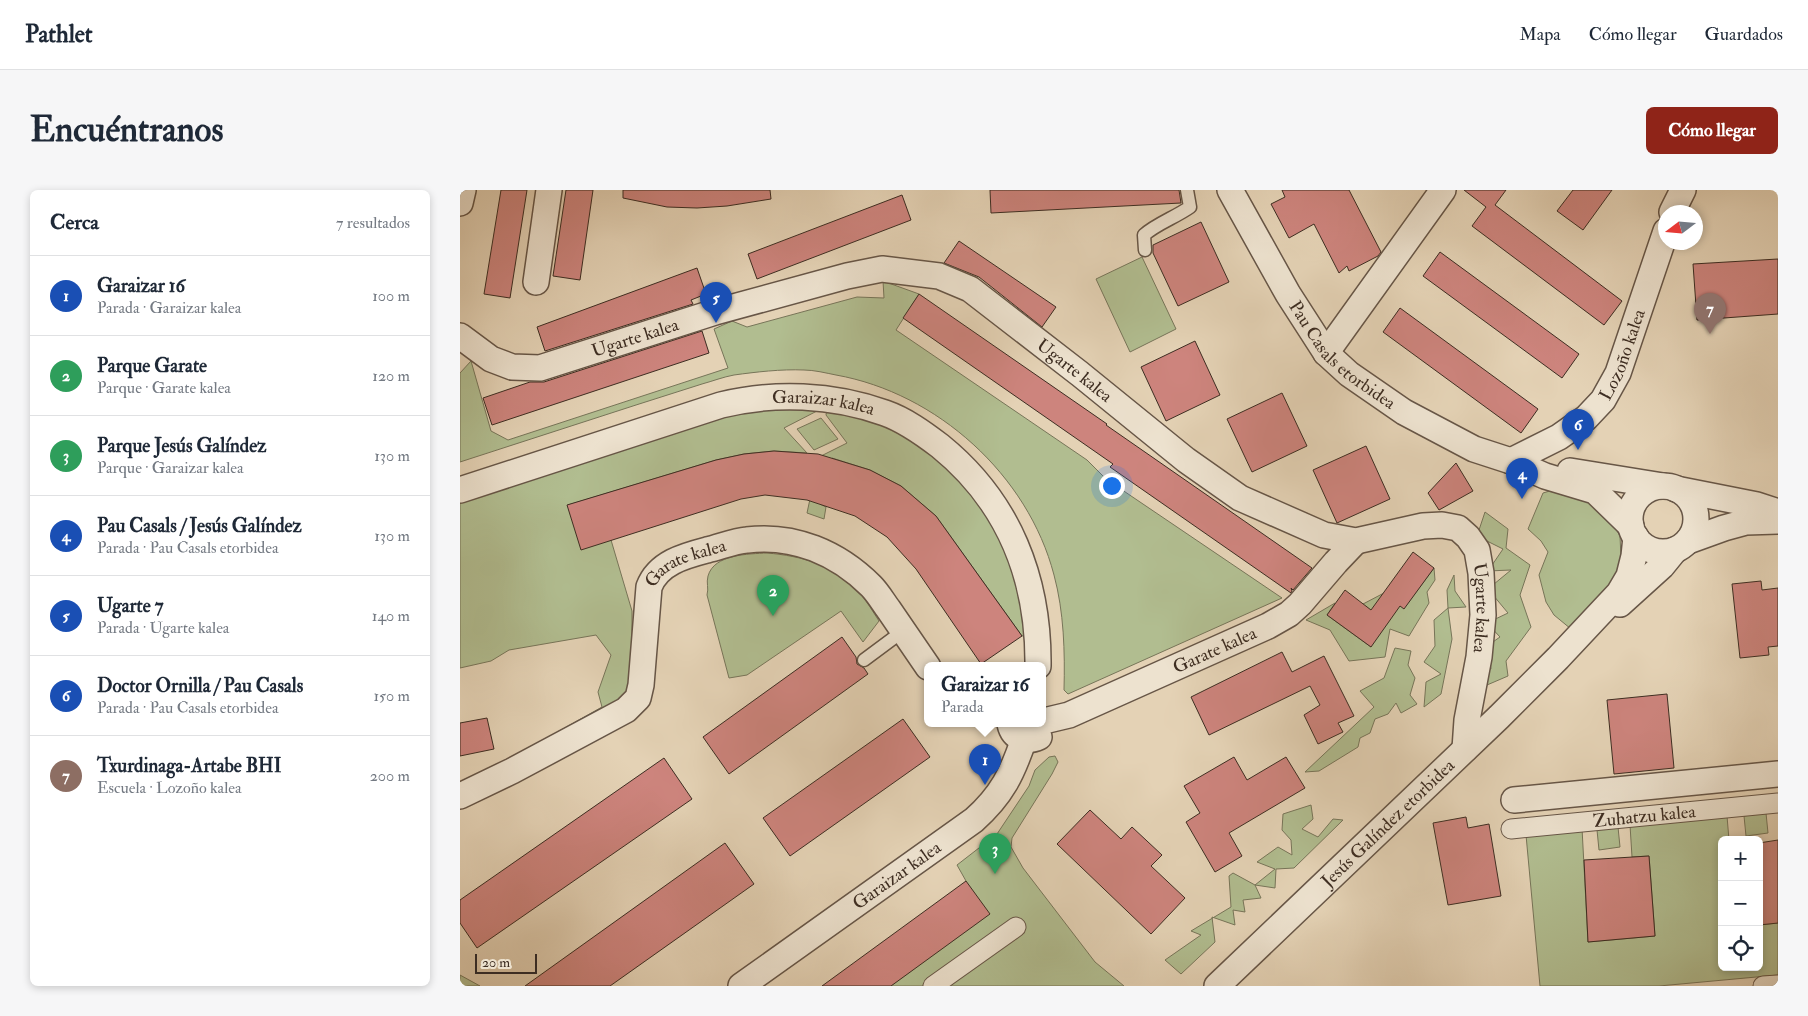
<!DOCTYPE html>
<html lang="es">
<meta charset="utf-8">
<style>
:root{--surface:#fff;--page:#f6f6f7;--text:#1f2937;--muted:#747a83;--line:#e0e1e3;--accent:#8f2418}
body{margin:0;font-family:"IM FELL Double Pica",serif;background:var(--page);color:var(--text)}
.controls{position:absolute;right:15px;bottom:15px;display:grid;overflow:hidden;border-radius:8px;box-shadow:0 2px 8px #0003}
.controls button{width:45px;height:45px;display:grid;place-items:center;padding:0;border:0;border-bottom:1px solid var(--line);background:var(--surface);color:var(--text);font:25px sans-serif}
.compass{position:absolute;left:1198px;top:15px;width:45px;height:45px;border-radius:50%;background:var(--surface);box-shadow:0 2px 8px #0003;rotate:254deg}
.scale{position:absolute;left:15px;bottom:12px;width:62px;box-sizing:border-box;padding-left:5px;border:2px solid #3d2d22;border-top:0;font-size:14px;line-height:18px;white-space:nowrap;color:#3d2d22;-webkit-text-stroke:4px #ede2cf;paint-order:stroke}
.you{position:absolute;left:651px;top:295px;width:18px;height:18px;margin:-12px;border:4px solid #fff;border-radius:50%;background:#1a73e8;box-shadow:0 0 0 8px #1a73e833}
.badge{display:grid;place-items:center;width:32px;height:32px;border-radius:50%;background:var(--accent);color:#fff;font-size:16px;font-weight:700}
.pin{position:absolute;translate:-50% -41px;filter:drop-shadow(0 1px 2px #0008)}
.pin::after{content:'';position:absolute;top:26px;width:18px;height:15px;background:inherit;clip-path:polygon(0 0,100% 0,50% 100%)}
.popup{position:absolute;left:464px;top:472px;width:122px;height:65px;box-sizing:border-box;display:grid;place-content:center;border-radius:8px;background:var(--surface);filter:drop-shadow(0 1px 4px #0005);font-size:16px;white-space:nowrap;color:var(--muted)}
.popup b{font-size:19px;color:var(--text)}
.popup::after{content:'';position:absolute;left:50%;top:100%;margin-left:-10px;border:10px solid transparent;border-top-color:var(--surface)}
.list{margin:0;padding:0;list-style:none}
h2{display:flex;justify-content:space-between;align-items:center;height:65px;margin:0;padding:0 20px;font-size:21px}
h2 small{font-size:16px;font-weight:400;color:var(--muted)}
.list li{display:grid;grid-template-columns:32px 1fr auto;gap:15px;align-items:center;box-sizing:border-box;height:80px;padding:0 20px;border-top:1px solid var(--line)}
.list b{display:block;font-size:19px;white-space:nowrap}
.list p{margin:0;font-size:16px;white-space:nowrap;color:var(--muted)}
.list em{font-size:16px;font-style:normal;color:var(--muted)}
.icon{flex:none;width:28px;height:28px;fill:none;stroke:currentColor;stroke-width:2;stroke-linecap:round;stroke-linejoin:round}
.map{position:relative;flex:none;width:1318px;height:796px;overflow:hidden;border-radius:8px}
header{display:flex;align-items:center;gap:30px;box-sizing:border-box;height:70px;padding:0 25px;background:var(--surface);border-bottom:1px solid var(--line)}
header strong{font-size:24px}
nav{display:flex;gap:28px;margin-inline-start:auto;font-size:18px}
.intro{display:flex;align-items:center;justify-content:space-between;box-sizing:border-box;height:120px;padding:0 30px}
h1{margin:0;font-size:35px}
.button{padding:12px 22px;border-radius:8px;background:var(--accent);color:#fff;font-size:18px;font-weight:700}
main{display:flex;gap:30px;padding:0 30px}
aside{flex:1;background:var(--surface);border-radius:8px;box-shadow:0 2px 8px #0003}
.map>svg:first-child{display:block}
.green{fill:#b1bd90;stroke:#777559}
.building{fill:#cd847d;stroke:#3d2d22}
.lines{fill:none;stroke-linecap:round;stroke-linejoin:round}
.service-casing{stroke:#675647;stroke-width:15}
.pedestrian-casing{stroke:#675647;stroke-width:21}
.minor-casing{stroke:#675647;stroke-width:28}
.service{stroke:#ede2cf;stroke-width:12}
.pedestrian{stroke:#ede2cf;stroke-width:19}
.minor{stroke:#ede2cf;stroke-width:25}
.labels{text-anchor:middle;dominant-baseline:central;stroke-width:4;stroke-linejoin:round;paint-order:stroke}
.street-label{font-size:18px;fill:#3d2d22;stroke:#ede2cf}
</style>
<header>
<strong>Pathlet</strong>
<nav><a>Mapa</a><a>Cómo llegar</a><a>Guardados</a></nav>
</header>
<div class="intro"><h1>Encuéntranos</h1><a class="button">Cómo llegar</a></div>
<main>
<aside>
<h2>Cerca<small>7 resultados</small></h2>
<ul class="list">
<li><span class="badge" style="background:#1a4fb4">1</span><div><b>Garaizar 16</b><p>Parada · Garaizar kalea</p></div><em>100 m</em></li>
<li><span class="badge" style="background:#2e9e5b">2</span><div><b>Parque Garate</b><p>Parque · Garate kalea</p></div><em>120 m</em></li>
<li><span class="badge" style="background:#2e9e5b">3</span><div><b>Parque Jesús Galíndez</b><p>Parque · Garaizar kalea</p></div><em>130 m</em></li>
<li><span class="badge" style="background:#1a4fb4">4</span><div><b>Pau Casals / Jesús Galíndez</b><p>Parada · Pau Casals etorbidea</p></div><em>130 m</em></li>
<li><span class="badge" style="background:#1a4fb4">5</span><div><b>Ugarte 7</b><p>Parada · Ugarte kalea</p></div><em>140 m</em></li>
<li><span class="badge" style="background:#1a4fb4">6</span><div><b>Doctor Ornilla / Pau Casals</b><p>Parada · Pau Casals etorbidea</p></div><em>150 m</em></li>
<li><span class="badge" style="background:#8d6e63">7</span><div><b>Txurdinaga-Artabe BHI</b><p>Escuela · Lozoño kalea</p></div><em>200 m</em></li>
</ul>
</aside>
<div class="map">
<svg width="1318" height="796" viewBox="0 0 1318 796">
<rect width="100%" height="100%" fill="#e4d2b5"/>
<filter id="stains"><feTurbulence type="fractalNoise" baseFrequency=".004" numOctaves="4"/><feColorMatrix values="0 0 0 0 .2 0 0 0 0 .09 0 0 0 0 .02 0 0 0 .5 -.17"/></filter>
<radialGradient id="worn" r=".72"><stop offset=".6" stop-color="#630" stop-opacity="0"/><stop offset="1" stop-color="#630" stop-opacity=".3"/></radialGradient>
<g class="green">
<polygon points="682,67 716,139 670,162 636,89"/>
<path d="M423 91 459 104 436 140 627 270 646 289 822 408 608 504 604 500C605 462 604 422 594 385 568 285 477 203 376 185 366 183 354 180 344 180 321 179 296 182 274 185 263 187 253 191 242 194 220 201 198 208 176 215 117 234 59 253 0 272V183L11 171 31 241 48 250 268 178 254 139 272 131 287 137 397 107 424 108Z"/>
<polygon points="358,215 357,221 324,238 347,263 314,261 284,264 256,270 108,315 151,350 172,421 172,490 168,505 64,564 76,554 142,517 138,502 151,465 136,445 49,460 31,471 0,478 0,307 240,227"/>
<polygon points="367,219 447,242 511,297 554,370 570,445 562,446 476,326 441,296 410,280 372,268 360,314 366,317 364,329 347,323 359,267 387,253 366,225"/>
<polygon points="361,228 378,249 354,260 337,239"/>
<polygon points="1093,300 1127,309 1147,324 1160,346 1161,368 1159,389 1111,439 1094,425 1086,412 1079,385 1088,362 1081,351 1068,339 1083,303"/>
<polygon points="1025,322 1048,339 1046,358 1070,375 1060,405 1071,437 1046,471 1048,486 1020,498 1023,478 1031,479 1027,456 1040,447 1027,433 1048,423 1028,399 1051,380 1028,381 1043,359 1017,346"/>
<path d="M307 363C342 366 375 375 399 402 407 411 413 422 419 431L403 452 381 421 287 485 269 488 247 405C249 398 246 393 248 386 254 364 289 364 307 363Z"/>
<polygon points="974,378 975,390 967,402 969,413 949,446 930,439 925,467 889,471 870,440 846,430 875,413 867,425 911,457 903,414 924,403 944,418"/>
<polygon points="994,385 995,401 1006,417 988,418 992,449 981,504 964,517 966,492 981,484 964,472 975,456 974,430 988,418 987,400"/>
<polygon points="935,458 951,461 948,475 955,488 950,505 957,514 941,523 936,513 928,524 915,529 910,543 900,548 898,557 859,581 845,582 914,517 900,501 924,488"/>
<polygon points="595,566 598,572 592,584 552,648 551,657 563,678 635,772 664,796 431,796 506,691 497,675 537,644 569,596 575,580 589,567"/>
<polygon points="851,615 853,629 842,639 858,647 873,629 883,630 834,678 816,679 815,698 795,695 801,708 783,710 785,722 773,720 775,735 752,727 755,752 721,784 705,770 741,745 731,741 771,717 769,686 773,683 795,695 815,679 797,672 818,657 832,665 831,650 822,640 823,624"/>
<polygon points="1306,623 1308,643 1286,646 1284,626"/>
<polygon points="1267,626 1269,650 1262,650 1262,777 1299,777 1299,735 1318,733 1318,785 1199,796 1080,796 1066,645 1122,638 1128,752 1195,746 1189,666 1172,667 1170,635"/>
<polygon points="1158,637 1160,657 1139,660 1137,640"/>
<polygon points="0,785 20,796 0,796"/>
</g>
<g class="building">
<polygon points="41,0 67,0 50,108 24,104"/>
<polygon points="106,0 133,0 120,90 93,86"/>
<polygon points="163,0 310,0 311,9 267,16 237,18 207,17 163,8"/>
<polygon points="530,0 719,0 721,13 531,23"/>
<polygon points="822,0 889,0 921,62 918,66 889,81 887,76 879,83 854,34 829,48 811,14 825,7"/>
<polygon points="1004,0 1046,0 1035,15 1162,111 1144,135 1012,36 1026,17"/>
<polygon points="1113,0 1152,0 1123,40 1097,21"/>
<polygon points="442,5 451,30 297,89 288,64"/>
<polygon points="741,32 769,92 718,116 693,63 693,55"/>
<polygon points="499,51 596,117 582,137 519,87 484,73"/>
<polygon points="980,62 1119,164 1102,188 963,86"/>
<polygon points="1318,69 1318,124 1237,130 1233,74"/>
<polygon points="237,78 246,104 231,110 233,114 85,161 77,137"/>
<polygon points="459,104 647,234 646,235 852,378 833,400 831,398 832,401 831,403 650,277 653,274 443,128"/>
<polygon points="940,118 1078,219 1061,243 923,142"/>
<polygon points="242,141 249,163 32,235 23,208 70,192 84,192"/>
<polygon points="735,151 760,205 706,231 681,177"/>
<polygon points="822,203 847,256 792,282 767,229"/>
<polygon points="906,256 930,309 877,333 853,280"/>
<polygon points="314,261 358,264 410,280 441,296 476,326 562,446 521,474 456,379 427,347 395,326 347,310 305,305 281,309 121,360 107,315 256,270 284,264"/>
<polygon points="996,273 1013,301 979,320 968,303"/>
<polygon points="953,362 974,378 944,419 940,416 911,457 867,425 885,400 911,420"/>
<polygon points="1301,391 1302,400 1318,398 1318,456 1308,457 1309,465 1280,468 1272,394"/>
<polygon points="382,447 396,467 397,474 404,478 408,484 269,584 243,547"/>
<polygon points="822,462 832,482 864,466 894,526 878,533 883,542 858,554 844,525 860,515 850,496 749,545 731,507"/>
<polygon points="1207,504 1214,578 1154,584 1147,510"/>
<polygon points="27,528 34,559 0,566 0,533"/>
<polygon points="443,529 470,567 330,666 303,628"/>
<polygon points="774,567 787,590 826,567 845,598 769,643 782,666 755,682 726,632 740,623 724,596"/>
<polygon points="204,568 232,609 17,758 0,733 0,710"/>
<polygon points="630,620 661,649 672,637 702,665 691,676 725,708 691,744 597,654"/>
<polygon points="1006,627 1008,638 1029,634 1041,706 988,715 973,633"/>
<polygon points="1318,650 1318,733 1299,735 1299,653"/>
<polygon points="265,653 294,694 150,796 65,796"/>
<polygon points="1189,666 1195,746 1128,752 1124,670"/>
<polygon points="506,691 530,724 431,796 362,796"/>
</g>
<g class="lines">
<g class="service-casing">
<g id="service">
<path d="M685 60 684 45C696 34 716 27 730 17L727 0"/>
<polyline points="404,470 443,441"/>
</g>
</g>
<g class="pedestrian-casing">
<g id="pedestrian">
<path id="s1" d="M1051 639 1318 613"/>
<polyline points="473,796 556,737"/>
<polyline points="1303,796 1318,795"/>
</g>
</g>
<g class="minor-casing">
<g id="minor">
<path id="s2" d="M770 0 828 104 866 163 889 184 944 222 1014 259 1051 271 1085 286 1135 301 1171 336"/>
<polyline points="0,13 3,0"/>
<polyline points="1212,22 1223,0"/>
<polyline points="76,92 89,0"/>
<path id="s3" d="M0 146 31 169 52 177 80 178 255 122 387 86 422 79 479 86 510 99 620 184 726 270 780 308 864 345 896 351 963 336 982 335 998 338 1008 347 1017 360 1021 383 1023 425 1019 467 1007 530 1005 559"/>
<polyline points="866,163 983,0"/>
<path id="s4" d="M1051 271 1099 247 1126 228 1143 210 1158 183 1206 41"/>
<polyline points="1110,281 1203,296"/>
<circle cx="1203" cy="329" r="33"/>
<polyline points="1216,299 1297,315 1318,322"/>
<path id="s5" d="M0 300 261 215C314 202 372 204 425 223 445 230 463 243 480 256 549 312 579 389 578 476"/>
<polyline points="1228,351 1264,338 1286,332 1318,331"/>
<polyline points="1160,414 1202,376 1215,360"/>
<path id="s6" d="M588 530 609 525 808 436 829 424 840 414 876 372 896 351"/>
<path d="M550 534C553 548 566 553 579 547"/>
<path id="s7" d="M0 606 52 581 166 520 178 508 181 495 189 397C198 373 224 366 247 360 260 357 274 351 287 350 334 344 378 363 411 396 418 403 423 412 429 420 442 439 455 458 468 477"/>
<polyline points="1054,610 1318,584"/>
<path id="s8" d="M281 796 514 630C542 605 552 584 564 549"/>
<path id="s9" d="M757 796 1039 527 1098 468 1159 403 1169 386 1174 366 1176 347"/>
</g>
</g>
<use href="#service" class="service"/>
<use href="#pedestrian" class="pedestrian"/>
<use href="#minor" class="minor"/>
</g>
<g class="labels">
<g class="street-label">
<text stroke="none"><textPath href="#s3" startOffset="189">Ugarte kalea</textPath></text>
<text stroke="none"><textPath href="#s2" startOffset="202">Pau Casals etorbidea</textPath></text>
<text stroke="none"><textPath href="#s4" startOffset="161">Lozoño kalea</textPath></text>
<text stroke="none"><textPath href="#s3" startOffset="669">Ugarte kalea</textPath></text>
<text stroke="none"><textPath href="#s5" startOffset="378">Garaizar kalea</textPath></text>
<text stroke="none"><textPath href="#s7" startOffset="362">Garate kalea</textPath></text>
<text stroke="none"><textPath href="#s3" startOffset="1194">Ugarte kalea</textPath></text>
<text stroke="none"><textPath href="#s6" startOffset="181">Garate kalea</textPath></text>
<text stroke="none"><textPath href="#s1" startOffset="134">Zuhatzu kalea</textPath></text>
<text stroke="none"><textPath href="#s9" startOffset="236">Jesús Galíndez etorbidea</textPath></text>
<text stroke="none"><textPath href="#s8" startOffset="191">Garaizar kalea</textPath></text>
</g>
</g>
<rect width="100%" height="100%" filter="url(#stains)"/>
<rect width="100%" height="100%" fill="url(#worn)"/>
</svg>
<div class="controls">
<button>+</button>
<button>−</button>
<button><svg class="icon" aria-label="locate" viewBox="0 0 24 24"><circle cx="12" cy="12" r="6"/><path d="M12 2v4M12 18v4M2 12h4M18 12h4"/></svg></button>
</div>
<svg class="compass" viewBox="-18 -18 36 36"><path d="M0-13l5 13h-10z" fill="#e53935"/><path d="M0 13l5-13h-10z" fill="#747a83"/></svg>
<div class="scale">20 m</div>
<div class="you"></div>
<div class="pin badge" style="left:525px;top:595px;background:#1a4fb4">1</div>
<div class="popup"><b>Garaizar 16</b>Parada</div>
<div class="pin badge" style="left:313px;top:426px;background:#2e9e5b">2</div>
<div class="pin badge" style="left:535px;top:684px;background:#2e9e5b">3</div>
<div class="pin badge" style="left:1062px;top:309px;background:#1a4fb4">4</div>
<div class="pin badge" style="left:256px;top:133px;background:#1a4fb4">5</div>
<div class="pin badge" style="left:1118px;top:260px;background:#1a4fb4">6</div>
<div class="pin badge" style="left:1250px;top:144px;background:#8d6e63">7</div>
</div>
</main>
